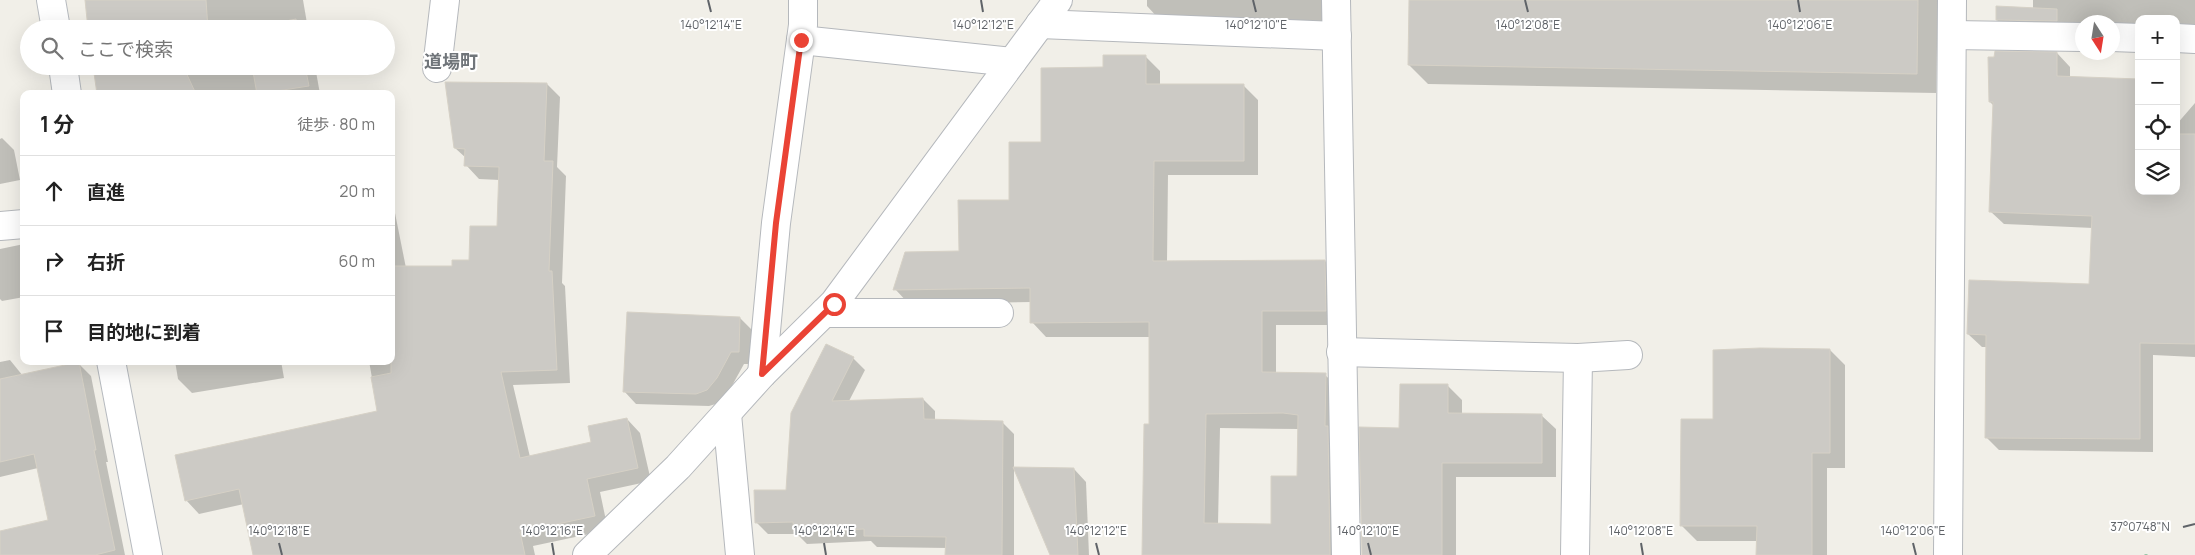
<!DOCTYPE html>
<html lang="ja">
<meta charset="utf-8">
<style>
:root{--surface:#fff;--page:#f2f2f2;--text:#222;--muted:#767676;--line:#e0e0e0}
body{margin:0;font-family:Manrope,"Noto Sans JP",sans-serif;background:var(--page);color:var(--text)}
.controls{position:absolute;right:15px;top:15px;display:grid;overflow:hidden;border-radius:10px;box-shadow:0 5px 20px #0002}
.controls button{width:45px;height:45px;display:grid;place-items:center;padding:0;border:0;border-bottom:1px solid var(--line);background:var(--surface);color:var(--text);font:25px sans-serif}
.compass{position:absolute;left:2075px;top:15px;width:45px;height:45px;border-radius:50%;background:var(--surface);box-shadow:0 5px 20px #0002;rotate:168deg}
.stop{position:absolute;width:15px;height:15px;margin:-11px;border:4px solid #ea4335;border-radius:50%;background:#fff}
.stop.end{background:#ea4335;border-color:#fff;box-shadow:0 1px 5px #0008}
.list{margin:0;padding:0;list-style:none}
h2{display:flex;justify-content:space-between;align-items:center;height:65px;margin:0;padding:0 20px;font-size:21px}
h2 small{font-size:16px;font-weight:400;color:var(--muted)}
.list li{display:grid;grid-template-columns:32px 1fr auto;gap:15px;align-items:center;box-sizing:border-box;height:70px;padding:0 20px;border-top:1px solid var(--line)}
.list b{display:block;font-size:19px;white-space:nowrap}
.list em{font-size:16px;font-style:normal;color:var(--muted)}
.icon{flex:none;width:28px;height:28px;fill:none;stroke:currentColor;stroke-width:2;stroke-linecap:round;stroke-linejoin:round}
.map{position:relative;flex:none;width:2195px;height:555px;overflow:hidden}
.search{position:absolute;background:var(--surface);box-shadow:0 5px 20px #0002;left:20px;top:20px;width:375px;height:55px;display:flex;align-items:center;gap:12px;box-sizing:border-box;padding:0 18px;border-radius:28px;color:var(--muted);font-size:19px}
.panel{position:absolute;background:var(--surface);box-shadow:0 5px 20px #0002;left:20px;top:90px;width:375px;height:275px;border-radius:10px}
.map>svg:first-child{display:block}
.shadow{fill:#0003;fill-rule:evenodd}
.building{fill:#cccac5;stroke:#d6d1c6;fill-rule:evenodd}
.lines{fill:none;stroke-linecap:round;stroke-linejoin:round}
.street-casing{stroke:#b5b8bc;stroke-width:30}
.secondary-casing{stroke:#b6babf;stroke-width:30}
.path{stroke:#9cc7a9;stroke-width:3;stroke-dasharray:5 2.5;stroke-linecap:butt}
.street{stroke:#fff;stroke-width:28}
.secondary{stroke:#fff;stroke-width:28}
.route{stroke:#ea4335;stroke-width:6}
.ticks{fill:none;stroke:#5f6368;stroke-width:2}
.labels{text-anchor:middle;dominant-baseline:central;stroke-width:4;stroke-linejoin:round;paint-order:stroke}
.quarter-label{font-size:18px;font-weight:bold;fill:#70757a;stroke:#fff}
.ticks-label{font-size:12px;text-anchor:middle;fill:#5f6368;stroke:#fff;stroke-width:4;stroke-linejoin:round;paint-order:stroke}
</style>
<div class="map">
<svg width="2195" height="555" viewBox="0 0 2195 555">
<rect width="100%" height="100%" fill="#f1efe8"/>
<g class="shadow">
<polygon points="86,0 303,0 308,29 90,29"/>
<polygon points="1147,0 1339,0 1332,31 1159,19 1147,6"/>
<polygon points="1410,0 1938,0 1936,93 1428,84 1409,65"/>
<polygon points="2033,0 2195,0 2195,31 2176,31 2176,19 2139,19 2139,31 2112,31 2112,22 2082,22 2082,31 2011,34 1997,20 2033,9"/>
<polygon points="2057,53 2070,67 2070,78 2139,191 2176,191 2176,125 2195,103 2195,357 2153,355 2153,452 1999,450 1986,437 1987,347 1982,347 1968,334 2091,286 2093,228 2004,224 1990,211 1994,106 1990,102"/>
<path d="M1145 56 1160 71V85H1243L1258 100V175H1168L1167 262 1325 261 1339 276 1340 325H1276V374L1325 375 1340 389 1345 555H1144L1150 425V337H1046L1032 322V302L909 304 895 289 960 252 1010 201 1042 143 1105 69ZM1220 428 1299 429V477L1272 525H1218Z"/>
<polygon points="95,66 315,66 320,94 99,94"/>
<polygon points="547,84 560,97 557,167 566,176 562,283 565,286 570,383 513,385 530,457 593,443 627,419 640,433 651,481 600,492 608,530 533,546 535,555 255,555 244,504 199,514 186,500 378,412 369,361 391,361 391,206 394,208 406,268 453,268 470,262 498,228 500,180 479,179 466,165 466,158 455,148"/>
<polygon points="2,138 14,150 20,180 0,184 0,139"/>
<polygon points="24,244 24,297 2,301 0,299 0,249"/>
<polygon points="740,318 752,330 751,364 744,364 729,391 719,403 709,406 636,404 624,391"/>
<polygon points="1830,350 1845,365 1845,468 1827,468 1827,555 1758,555 1758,541 1697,541 1681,525 1714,421"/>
<polygon points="853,358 865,370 849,401 923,399 935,411 935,421 1002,422 1014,434 1014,555 947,555 947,548 877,547 871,541 807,544 797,534 768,534 756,522 787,491"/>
<polygon points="10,360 23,376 79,364 91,376 108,462 106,462 125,555 0,555 0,532 50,521 38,468 0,477 0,362"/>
<polygon points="175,361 281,361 284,378 192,393 178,379"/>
<polygon points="1447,385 1462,400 1462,415 1541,415 1556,429 1556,477 1456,477 1456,555 1363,555 1401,429"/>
<polygon points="1074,469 1086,482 1089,555 1051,555"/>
</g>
<g class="building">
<polygon points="85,0 206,0 208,29 88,29"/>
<polygon points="1409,0 1918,0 1917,74 1408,65"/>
<polygon points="1996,6 2057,9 2057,21 1996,20"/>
<polygon points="296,19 298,29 245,29"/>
<polygon points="1995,51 2057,52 2057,76 2139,79 2139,191 2176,191 2176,134 2195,134 2195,344 2140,343 2140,439 1985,438 1986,335 1967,334 1969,280 2089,284 2092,216 1989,212 1993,102 1989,102 1988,57 1994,57"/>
<path d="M1103 55H1146V84H1244V161H1154L1153 261 1325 260 1326 311H1262V372L1326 373 1325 426H1328L1330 555H1142L1144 424H1149V322L1030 323V288L893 290 905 252 959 251 958 200H1009V142H1041V68L1103 67ZM1283 413 1298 415 1297 476H1271V524L1204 523 1206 414Z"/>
<polygon points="93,66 183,66 196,94 97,94"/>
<polygon points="252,66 305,66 309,86 257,94"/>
<polygon points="445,82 547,83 544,161 553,161 549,271 552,271 557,370 501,372 520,458 591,442 588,426 627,418 638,468 587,479 595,516 520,532 525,555 253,555 239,489 185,501 175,455 377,411 371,377 391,373 391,266 452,266 452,260 469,260 470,226 497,226 499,167 464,166 465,149 454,148"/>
<polygon points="627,312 740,317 739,352 731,352 717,378 707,390 696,394 623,392"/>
<polygon points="826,344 854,357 832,401 923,398 924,419 1003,421 1002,555 945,555 946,537 864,536 864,529 794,532 793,522 755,523 754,490 786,490 791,413"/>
<polygon points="1760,348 1830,349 1830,453 1812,453 1812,555 1756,555 1757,526 1680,526 1681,419 1713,419 1713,350"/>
<polygon points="79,362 96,450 94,450 115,550 95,555 0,555 0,531 48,520 34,454 0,462 0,379"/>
<polygon points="1400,384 1448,384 1448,413 1542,414 1542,463 1442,463 1442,555 1362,555 1359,427 1399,428"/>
<polygon points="1013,467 1074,468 1078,555 1050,555"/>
</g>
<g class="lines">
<g class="street-casing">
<g id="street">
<polyline points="1336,0 1346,555"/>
<polyline points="1040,24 1337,36"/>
<polyline points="1952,35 2082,37"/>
<polyline points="2112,37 2139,38"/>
<polyline points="2176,38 2195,39"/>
<polyline points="801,40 1012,62"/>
<polyline points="437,68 445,0"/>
<polyline points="0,226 24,224"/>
<polyline points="824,313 999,313"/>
<polyline points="1341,352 1578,358 1628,355"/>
<polyline points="762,374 776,223 803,25 803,0"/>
<polyline points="727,414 740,555"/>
<polyline points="587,555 678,467 762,374 834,303 1058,0"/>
<polyline points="1575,555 1578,358"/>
<polyline points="1948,555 1952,0"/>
</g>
</g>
<g class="secondary-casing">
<g id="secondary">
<polyline points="51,0 56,29"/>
<polyline points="63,66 67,94"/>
<polyline points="111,361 148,555"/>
</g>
</g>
<polyline class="path" points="2146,554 2146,555"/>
<use href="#street" class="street"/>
<use href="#secondary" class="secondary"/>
</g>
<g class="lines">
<polyline class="route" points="801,40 776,223 762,374 834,304"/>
</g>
<path class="ticks" d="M708 0 711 12M981 0 983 12M1253 0 1256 12M1525 0 1528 12M1798 0 1800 12M2183 527 2195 524M279 543 282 555M552 543 554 555M824 543 826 555M1096 543 1099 555M1368 543 1371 555M1641 543 1643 555M1913 543 1916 555"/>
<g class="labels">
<g class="quarter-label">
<text x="451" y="61">道場町</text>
</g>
</g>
<g class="ticks-label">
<text x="711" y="29">140°12'14"E</text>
<text x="983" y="29">140°12'12"E</text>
<text x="1256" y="29">140°12'10"E</text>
<text x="1528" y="29">140°12'08"E</text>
<text x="1800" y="29">140°12'06"E</text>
<text x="2140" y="531">37°07'48"N</text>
<text x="279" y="535">140°12'18"E</text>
<text x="552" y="535">140°12'16"E</text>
<text x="824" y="535">140°12'14"E</text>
<text x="1096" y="535">140°12'12"E</text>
<text x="1368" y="535">140°12'10"E</text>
<text x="1641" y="535">140°12'08"E</text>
<text x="1913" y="535">140°12'06"E</text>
</g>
</svg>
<div class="controls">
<button>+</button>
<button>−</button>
<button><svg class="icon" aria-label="locate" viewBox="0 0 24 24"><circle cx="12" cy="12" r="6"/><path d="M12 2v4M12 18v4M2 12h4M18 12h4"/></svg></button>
<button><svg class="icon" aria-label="layers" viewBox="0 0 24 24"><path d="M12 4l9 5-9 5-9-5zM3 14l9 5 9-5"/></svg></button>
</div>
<svg class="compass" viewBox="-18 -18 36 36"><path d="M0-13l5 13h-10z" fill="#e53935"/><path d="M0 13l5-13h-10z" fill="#767676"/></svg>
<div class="stop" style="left:834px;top:304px"></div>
<div class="stop end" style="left:801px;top:40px"></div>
<div class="search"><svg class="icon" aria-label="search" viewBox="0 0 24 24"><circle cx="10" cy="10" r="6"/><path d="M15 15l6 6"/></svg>ここで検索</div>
<section class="panel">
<h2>1 分<small>徒歩 · 80 m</small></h2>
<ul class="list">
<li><svg class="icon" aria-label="ahead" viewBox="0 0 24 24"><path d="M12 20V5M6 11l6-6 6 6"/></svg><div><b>直進</b></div><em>20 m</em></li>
<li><svg class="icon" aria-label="right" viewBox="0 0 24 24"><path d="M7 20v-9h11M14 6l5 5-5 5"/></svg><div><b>右折</b></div><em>60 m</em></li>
<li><svg class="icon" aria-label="arrive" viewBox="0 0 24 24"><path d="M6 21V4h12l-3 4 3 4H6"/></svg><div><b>目的地に到着</b></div></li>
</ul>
</section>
</div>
